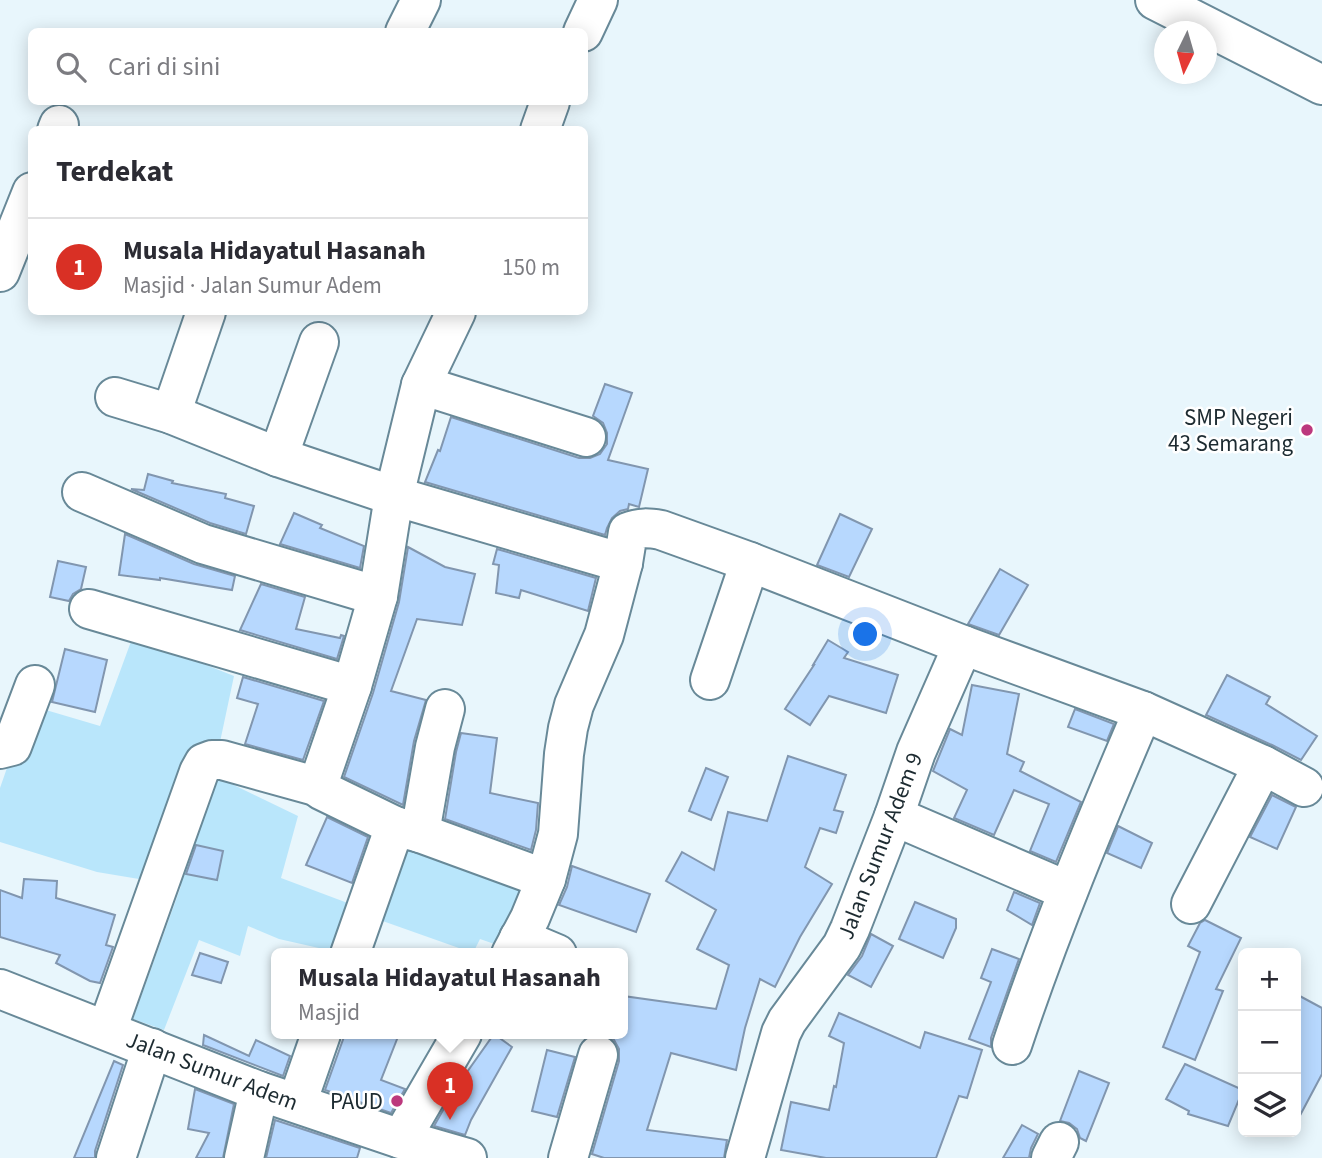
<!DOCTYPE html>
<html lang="id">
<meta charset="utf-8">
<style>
:root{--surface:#fff;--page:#f7f7f7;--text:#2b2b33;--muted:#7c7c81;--line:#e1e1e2;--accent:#d93025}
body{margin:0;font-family:"Source Sans 3",sans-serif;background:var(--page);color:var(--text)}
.controls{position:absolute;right:21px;bottom:21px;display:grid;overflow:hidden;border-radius:10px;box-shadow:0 4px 18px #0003}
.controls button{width:63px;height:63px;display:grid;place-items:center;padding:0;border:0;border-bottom:2px solid var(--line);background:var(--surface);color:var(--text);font:35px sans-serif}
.compass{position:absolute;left:1154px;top:21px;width:63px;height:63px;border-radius:50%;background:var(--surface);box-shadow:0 4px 18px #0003;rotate:185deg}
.you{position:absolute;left:866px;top:635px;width:24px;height:24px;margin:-18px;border:5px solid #fff;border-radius:50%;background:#1a73e8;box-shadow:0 0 0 10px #1a73e833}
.badge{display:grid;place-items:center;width:46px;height:46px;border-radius:50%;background:var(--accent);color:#fff;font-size:23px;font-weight:700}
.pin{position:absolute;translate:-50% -58px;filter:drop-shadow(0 2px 4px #0008)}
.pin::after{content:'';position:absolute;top:37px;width:24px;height:21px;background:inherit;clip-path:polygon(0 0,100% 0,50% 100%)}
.popup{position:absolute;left:271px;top:948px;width:357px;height:91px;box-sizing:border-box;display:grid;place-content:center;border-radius:10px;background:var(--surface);filter:drop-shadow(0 2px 5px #0005);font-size:23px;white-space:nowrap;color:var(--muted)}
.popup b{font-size:26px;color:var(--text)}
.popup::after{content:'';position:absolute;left:50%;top:100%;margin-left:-14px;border:14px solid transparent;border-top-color:var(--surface)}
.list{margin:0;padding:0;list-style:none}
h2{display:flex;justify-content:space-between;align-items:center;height:91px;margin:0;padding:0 28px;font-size:30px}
h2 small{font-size:23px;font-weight:400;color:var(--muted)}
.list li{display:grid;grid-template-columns:46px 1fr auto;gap:21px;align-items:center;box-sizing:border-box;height:98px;padding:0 28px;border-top:2px solid var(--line)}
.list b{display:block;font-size:26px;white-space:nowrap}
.list p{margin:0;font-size:23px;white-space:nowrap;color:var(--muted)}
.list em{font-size:23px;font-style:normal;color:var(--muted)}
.icon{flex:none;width:38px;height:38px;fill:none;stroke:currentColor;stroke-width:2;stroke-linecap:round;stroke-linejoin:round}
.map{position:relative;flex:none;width:1322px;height:1158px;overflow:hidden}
.search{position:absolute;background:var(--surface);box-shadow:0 4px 18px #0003;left:28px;top:28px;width:560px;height:77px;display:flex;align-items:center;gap:18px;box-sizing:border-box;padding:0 24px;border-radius:10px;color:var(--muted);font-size:26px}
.panel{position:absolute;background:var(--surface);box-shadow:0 4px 18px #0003;left:28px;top:126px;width:560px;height:189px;border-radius:10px}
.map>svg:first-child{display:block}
.green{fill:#b9e6fb}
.building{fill:#b7d8fe;stroke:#8196af;stroke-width:2}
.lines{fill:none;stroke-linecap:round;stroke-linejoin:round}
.minor-casing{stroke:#688998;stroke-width:42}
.minor{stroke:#fff;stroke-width:38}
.poi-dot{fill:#bc387d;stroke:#fff;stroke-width:2.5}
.labels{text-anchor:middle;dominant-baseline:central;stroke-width:5;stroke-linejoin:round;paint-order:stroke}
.poi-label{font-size:23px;fill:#1d2b31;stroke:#fff;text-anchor:end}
.street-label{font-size:23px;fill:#1d2b31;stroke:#fff}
</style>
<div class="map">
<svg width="1322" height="1158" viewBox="0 0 1322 1158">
<rect width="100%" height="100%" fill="#e8f6fc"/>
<g class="green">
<polygon points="133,636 234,676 213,775 298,816 281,878 353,905 341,953 279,939 248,926 240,956 199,940 164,1030 133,1019 181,886 97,872 0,842 0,788 29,705 100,726"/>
<polygon points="404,843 526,884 503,947 480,939 473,953 377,919"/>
</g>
<g class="building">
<polygon points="605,384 632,393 608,460 648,469 639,507 629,504 628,509 620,511 612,518 607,528 605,535 425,482 438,450 440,451 451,417 579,458 590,458 600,454 607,444 607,433 603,423 593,416"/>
<polygon points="148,474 173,481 172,483 226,494 225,498 254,506 246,534 210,523 131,489 144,490"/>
<polygon points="294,513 322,525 320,528 364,546 360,568 280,544"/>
<polygon points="840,514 872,529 849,577 817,565"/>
<polygon points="125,534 194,564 235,576 232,590 160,578 160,580 119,575"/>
<polygon points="408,547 445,567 475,574 462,625 417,619 391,691 426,700 414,741 403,805 344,777 373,693 399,602"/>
<polygon points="497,549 596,578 588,611 521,590 519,598 496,593 499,565 493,564"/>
<polygon points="58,561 86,567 81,589 73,594 69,601 50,597"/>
<polygon points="1000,569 1028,585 999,635 968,624"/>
<polygon points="261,584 305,597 296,629 340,638 341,635 344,636 337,659 240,630"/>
<polygon points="828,640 848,652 844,658 898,675 886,713 829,696 810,725 785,709 814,665 813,665"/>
<polygon points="65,649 107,660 95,712 52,702"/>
<polygon points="1227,675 1270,697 1266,704 1317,736 1301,760 1272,745 1206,715"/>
<polygon points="243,677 324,701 303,760 245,744 258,704 237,698"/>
<polygon points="972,685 1019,694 1007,754 1024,762 1020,771 1081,802 1056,862 1030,851 1049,804 1014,790 994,835 954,818 967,790 933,771 950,729 962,735"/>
<polygon points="1075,709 1114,724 1107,741 1068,727"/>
<polygon points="461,733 497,738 490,793 538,803 536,830 531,850 445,819 456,752"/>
<polygon points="788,756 846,775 834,810 843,812 836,833 820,828 805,867 832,884 800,937 775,987 760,979 745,1028 736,1070 671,1053 647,1130 727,1140 724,1158 604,1158 592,1154 619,1061 619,1049 614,1040 610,1037 611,1034 623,1034 623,996 716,1009 729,965 697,949 716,910 666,881 682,852 714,870 728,812 767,821"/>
<polygon points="706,768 728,777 711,820 689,811"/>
<polygon points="1272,795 1296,807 1277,849 1250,837"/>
<polygon points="327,817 368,837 352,883 306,865"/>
<polygon points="1118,826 1152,843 1141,868 1107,853"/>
<polygon points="196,845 223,851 217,880 186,874"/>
<polygon points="572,866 650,894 636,932 559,905 567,887"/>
<polygon points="24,879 57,881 56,898 115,915 106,945 113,947 100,983 90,981 56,963 60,955 0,937 0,890 22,898"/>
<polygon points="1014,892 1040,903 1032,925 1007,910"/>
<polygon points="915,902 956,919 956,928 943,958 899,939"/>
<polygon points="1205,920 1241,938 1216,989 1223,991 1195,1060 1163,1047 1200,952 1188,946 1200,923"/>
<polygon points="871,934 893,946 871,987 848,975 862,956"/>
<polygon points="992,949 1019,959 991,1038 991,1047 969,1039 991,982 981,978"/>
<polygon points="200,953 228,962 221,983 192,975"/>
<polygon points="1296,994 1322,1008 1322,1074 1296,1123"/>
<polygon points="839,1013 920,1048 925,1032 982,1050 967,1098 959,1096 936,1158 826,1158 781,1150 791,1102 829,1110 834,1086 836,1087 844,1043 829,1036"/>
<polygon points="345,1034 399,1034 381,1080 405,1089 391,1113 325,1090"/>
<polygon points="494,1034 512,1047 471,1120 465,1135 434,1126 455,1089"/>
<polygon points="204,1035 249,1056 256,1040 290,1056 283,1076 203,1045"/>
<polygon points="547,1050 575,1057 557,1117 532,1111"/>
<polygon points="114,1061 123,1065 95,1151 95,1158 74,1158"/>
<polygon points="1185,1064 1243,1090 1228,1126 1188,1114 1189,1111 1166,1099"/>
<polygon points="1079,1071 1109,1083 1086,1141 1080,1138 1077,1129 1069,1123 1060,1121"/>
<polygon points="195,1089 234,1104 223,1158 196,1158 209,1133 188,1129"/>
<polygon points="275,1120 360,1148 357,1158 266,1158"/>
<polygon points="1022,1125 1038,1134 1031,1148 1029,1158 1003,1158"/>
</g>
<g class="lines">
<g class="minor-casing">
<g id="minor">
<polyline points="1155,0 1322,85"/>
<polyline points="405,32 421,0"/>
<polyline points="583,32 598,0"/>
<polyline points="57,130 59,125"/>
<polyline points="540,130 550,102"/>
<polyline points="0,272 32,192"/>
<polyline points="421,385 586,437"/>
<polyline points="115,397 171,414 278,457 394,496 623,563"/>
<polyline points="171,414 206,312"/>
<polyline points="278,457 319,342"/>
<polyline points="82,492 203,544 378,596"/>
<polyline points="89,609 352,686"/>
<polyline points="710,680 750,562"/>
<polyline points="0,749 12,746 35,685"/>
<polyline points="894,816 1068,891"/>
<polyline points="395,826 321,790 318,785 352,686 378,596 394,496 421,385 456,312"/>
<polyline points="420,833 435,747 445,709"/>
<polyline points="1191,904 1263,765"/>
<polyline points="519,938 557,954"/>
<polyline points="350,954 395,826 420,833 546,879"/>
<path d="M511 954 530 918 546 879 558 834 564 754 568 728 574 705 604 635 623 563 628 532C640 527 649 528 661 530L750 562 963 645 1143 711 1263 765 1304 787"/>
<polyline points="0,989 259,1091 401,1139 467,1158"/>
<polyline points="107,1030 199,772 204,763 212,760 222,760 319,787"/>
<path d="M1012 1045C1050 931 1096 821 1143 711"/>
<polyline points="297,1103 321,1034"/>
<polyline points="401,1139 462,1034"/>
<polyline points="116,1158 152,1048"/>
<polyline points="244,1158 259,1091"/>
<polyline points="568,1158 598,1055"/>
<polyline points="745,1158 781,1033 787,1021 842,946 850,929 894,816 916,752 963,645"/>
<polyline points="1051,1158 1059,1142"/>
</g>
</g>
<use href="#minor" class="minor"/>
</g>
<g class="poi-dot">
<circle cx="1307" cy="430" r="7"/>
<circle cx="397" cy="1101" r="7"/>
</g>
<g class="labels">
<g class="poi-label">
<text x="1293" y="417">SMP Negeri<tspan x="1293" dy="26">43 Semarang</tspan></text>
<text x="383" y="1101">PAUD</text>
</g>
<g class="street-label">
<text transform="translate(880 846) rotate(-69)">Jalan Sumur Adem 9</text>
<text transform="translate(212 1071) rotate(21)">Jalan Sumur Adem</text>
</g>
</g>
</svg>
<div class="controls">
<button>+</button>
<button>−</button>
<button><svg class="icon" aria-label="layers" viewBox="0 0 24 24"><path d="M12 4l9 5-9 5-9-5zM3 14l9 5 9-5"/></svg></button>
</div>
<svg class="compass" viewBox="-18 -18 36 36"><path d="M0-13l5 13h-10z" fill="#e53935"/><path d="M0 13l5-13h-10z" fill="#7c7c81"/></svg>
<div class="you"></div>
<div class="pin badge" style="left:450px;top:1120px">1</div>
<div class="popup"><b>Musala Hidayatul Hasanah</b>Masjid</div>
<div class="search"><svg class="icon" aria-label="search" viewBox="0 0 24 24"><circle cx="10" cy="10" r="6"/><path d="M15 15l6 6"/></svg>Cari di sini</div>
<section class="panel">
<h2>Terdekat<small></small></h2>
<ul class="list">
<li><span class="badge">1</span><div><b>Musala Hidayatul Hasanah</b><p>Masjid · Jalan Sumur Adem</p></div><em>150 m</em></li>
</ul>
</section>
</div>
